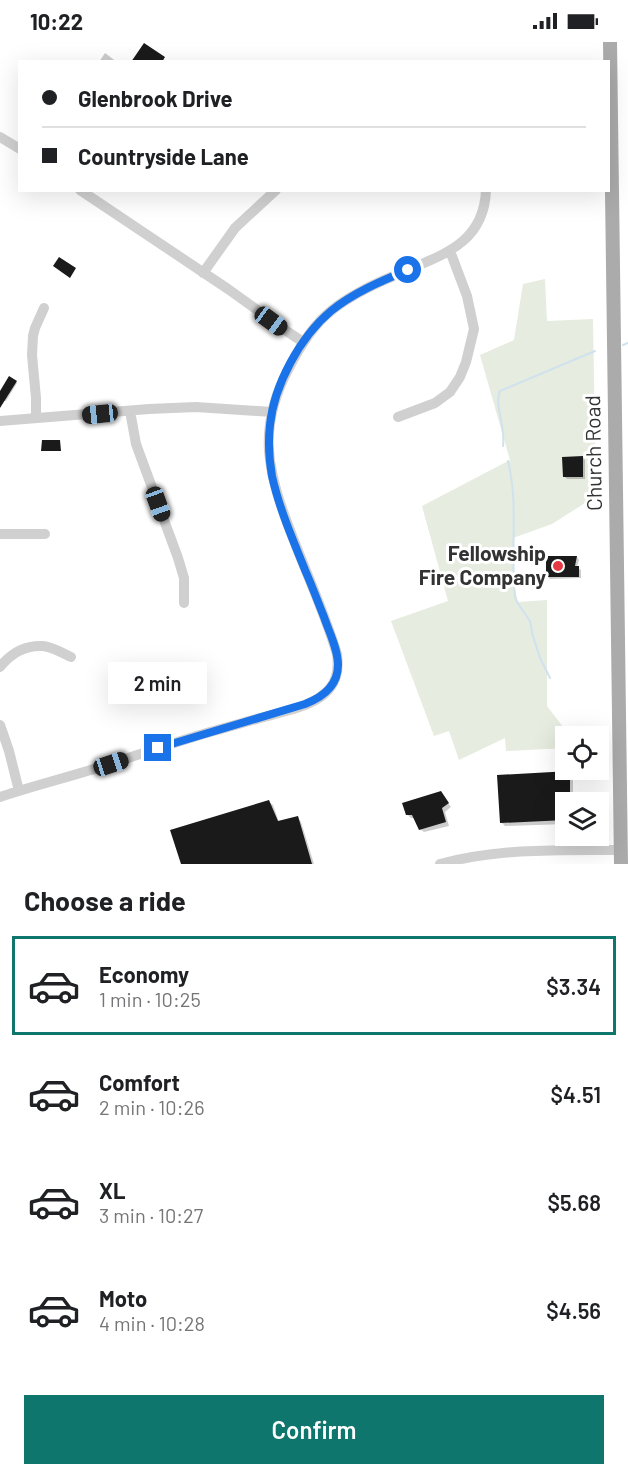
<!DOCTYPE html>
<meta charset="utf-8">
<style>
:root{--surface:#fff;--page:#f6f6f6;--text:#202124;--muted:#757577;--line:#e0e0e0;--accent:#0f766e}
body{margin:0;font-family:Barlow,sans-serif;background:var(--page);color:var(--text);height:100vh;display:flex;flex-direction:column;font-size:22px;white-space:nowrap}
*{box-sizing:border-box;margin:0}
p{font-size:20px;color:var(--muted)}
.icon{flex:none;width:33px;height:33px;fill:none;stroke:currentColor;stroke-width:2;stroke-linecap:round;stroke-linejoin:round}
.map{position:relative;height:822px;overflow:hidden}
.details{display:flex;flex-direction:column;background:var(--surface);flex:1}
.details>*{flex:none}
.guide{position:absolute;left:18px;top:18px;width:592px;height:132px;border-radius:0px;box-shadow:0 6px 24px #0002;display:grid;align-content:center;height:132px;padding:0 24px;background:var(--surface)}
.fabs{position:absolute;left:555px;top:684px;display:grid;gap:12px}
.fabs a{display:grid;place-items:center;width:54px;height:54px;border-radius:0px;background:var(--surface);box-shadow:0 6px 24px #0002;font-size:30px}
.end{position:absolute;width:27px;height:27px;margin:-14px;border:8px solid #1a73e8;background:#fff;box-shadow:0 0 0 3px #fff}
.from{border-radius:50%}
.bubble{position:absolute;height:42px;border-radius:0px;background:var(--surface);box-shadow:0 6px 24px #0002;font-size:20px;font-weight:600;line-height:42px;text-align:center}
.car{position:absolute;width:18px;height:36px;margin:-18px -9px;border-radius:8px;box-shadow:0 0 4px 2px #0007;background:linear-gradient(#222 24%,#8ab4d8 0 40%,#222 0 76%,#8ab4d8 0 86%,#222 0)}
.guide b{display:flex;align-items:center;gap:21px;height:57px;font-size:22px}
.guide b+b{border-top:2px solid var(--line)}
.guide i{width:15px;height:15px;background:var(--text)}
ul{padding:0;list-style:none}
li{display:flex;align-items:center;gap:18px;height:99px;margin:0 12px 9px;padding:0 12px;border:3px solid transparent;border-radius:0px}
li div{flex:1}
li b{display:block;font-size:22px}
li em{font-style:normal;font-weight:600}
li.current{border-color:var(--accent)}
li>.icon{width:54px;height:54px;stroke-width:1.5}
h2{padding:0 24px;font-size:27px;line-height:72px}
.cta{display:flex;gap:12px;margin-top:auto;padding:12px 24px}
.cta a{flex:1;height:69px;border-radius:0px;background:var(--accent);color:#fff;font-size:24px;font-weight:600;line-height:69px;text-align:center}
.status{display:flex;justify-content:space-between;align-items:center;height:42px;padding:0 30px;background:var(--surface);direction:ltr}
.status svg{height:16px;fill:currentColor}
.map>svg:first-child{display:block}
</style>
<div class="status"><b>10:22</b><svg viewBox="0 0 49 12"><path d="M0 12V9h3v3zM5 12V6h3v6zM10 12V3h3v9zM15 12V0h3v12zM26 1h20v11H26zM47 4h2v5h-2z"/></svg></div>
<div class="map">
<svg width="628" height="822" viewBox="0 0 628 822">
<rect width="100%" height="100%" fill="#fff"/>
<path fill="#e6ecdf" d="M545 237 547 279 593 277 596 454 552 482 513 496 515 548 518 560 547 558V664L570 694H566L565 706 506 709 505 696 459 718 449 689 434 694 391 579 448 559 422 464 510 418 480 313 514 298 523 242Z"/>
<path fill="#0003" d="M105 11 117 20H99Z
M16 340 17 341 6 359 0 358V352Z
M582 415 585 418V437H567L564 434Z
M577 515 579 518 577 525 581 528V536L550 537 548 535 547 516Z
M569 730 573 734V760H566V782L505 784 501 780Z
M441 751 451 765 445 770 449 784 424 790 420 787 415 776H411L407 772Z
M269 760 273 763 279 780 298 776 301 780 314 822H183Z"/>
<g fill="none" stroke-linecap="round" stroke-linejoin="round">
<path stroke="#cfe2ee" stroke-width="2" d="M623 303 628 301
M503 404C506 387 494 362 500 349L595 309
M508 419C519 464 510 510 515 555L517 560 530 579 533 594 540 616 550 636"/>
</g>
<path fill="#1a1a1a" d="M144 1 165 15 162 20H131Z
M59 215 76 226 70 236 53 224Z
M9 334 17 339 0 366V349Z
M42 398H60L61 409H41Z
M583 414V435H563L562 415Z
M546 514H577L575 524H579V535H546Z
M570 729V760H566V778L500 781 497 733Z
M441 749 449 761 442 766 446 780 419 788 412 773H406L402 761Z
M269 758 278 779 298 774 312 822H181L170 788Z"/>
<g fill="none" stroke-linecap="round" stroke-linejoin="round">
<path stroke="#d0d0d0" stroke-width="10" d="M0 95 20 107
M80 148 228 247 288 290 303 300
M203 231 235 186 276 148
M130 369 136 402 178 516 184 536V561
M398 375 435 361 450 350 460 335 466 320 474 287 467 254 450 209
M36 376V356L32 313 33 294 35 286 44 266
M0 379 149 367 196 365 272 370
M0 492H45
M0 625C11 611 25 603 43 604 53 605 62 611 71 615
M0 683 9 709 19 749
M0 755C36 743 73 734 110 722 143 711 176 700 210 690 229 685 248 679 268 674 285 669 308 665 323 653 337 642 339 628 337 612 327 579 313 546 300 514 287 480 272 446 269 409 267 380 275 352 289 326 300 304 313 283 332 268 351 253 374 242 396 233 438 214 484 204 486 148
M440 822C499 806 560 808 621 808"/>
<path stroke="#ababab" stroke-width="14" d="M610 0 621 822"/>
</g>
<g fill="none" stroke-linecap="round" stroke-linejoin="round">
<path stroke="#1a73e8" stroke-width="8" d="M158 706 305 662C323 655 338 644 338 623 338 607 329 590 324 575 318 560 312 544 305 528 293 498 279 466 272 434 269 417 268 400 270 383 274 343 300 295 331 269 353 251 381 239 408 228"/>
</g>
<circle fill="#e63946" stroke="#fff" stroke-width="2" cx="558" cy="524" r="6"/>
<g text-anchor="middle" stroke-width="6" stroke-linejoin="round" paint-order="stroke">
<g font-size="21" fill="#333" stroke="#fff">
<text transform="translate(594 411) rotate(-91)" y="7">Church Road</text>
</g>
<g font-size="21" font-weight="bold" fill="#333" stroke="#fff" text-anchor="end">
<text x="546" y="519">Fellowship<tspan x="546" dy="24">Fire Company</tspan></text>
</g>
</g>
</svg>
<div class="fabs">
<a><svg class="icon" aria-label="locate" viewBox="0 0 24 24"><circle cx="12" cy="12" r="6"/><path d="M12 2v4M12 18v4M2 12h4M18 12h4"/></svg></a>
<a><svg class="icon" aria-label="layers" viewBox="0 0 24 24"><path d="M12 4l9 5-9 5-9-5zM3 14l9 5 9-5"/></svg></a>
</div>
<i class="end from" style="left:408px;top:228px"></i>
<i class="end" style="left:158px;top:706px"></i>
<div class="bubble" style="left:108px;top:620px;width:99px">2 min</div>
<i class="car" style="left:271px;top:279px;rotate:126deg"></i>
<i class="car" style="left:100px;top:372px;rotate:264deg"></i>
<i class="car" style="left:158px;top:462px;rotate:160deg"></i>
<i class="car" style="left:111px;top:722px;rotate:72deg"></i>
<div class="guide">
<b><i class="from"></i>Glenbrook Drive</b>
<b><i></i>Countryside Lane</b>
</div>
</div>
<section class="details">
<h2>Choose a ride</h2>
<ul>
<li class="current"><svg class="icon" aria-label="car" viewBox="0 0 24 24"><path d="M5 17H2v-5l4-1 3-4h7l3 4 3 1v5h-3M9 17h6M6 11h13"/><circle cx="7" cy="17" r="2"/><circle cx="17" cy="17" r="2"/></svg><div><b>Economy</b><p>1 min · 10:25</p></div><em>$3.34</em></li>
<li><svg class="icon" aria-label="car" viewBox="0 0 24 24"><path d="M5 17H2v-5l4-1 3-4h7l3 4 3 1v5h-3M9 17h6M6 11h13"/><circle cx="7" cy="17" r="2"/><circle cx="17" cy="17" r="2"/></svg><div><b>Comfort</b><p>2 min · 10:26</p></div><em>$4.51</em></li>
<li><svg class="icon" aria-label="car" viewBox="0 0 24 24"><path d="M5 17H2v-5l4-1 3-4h7l3 4 3 1v5h-3M9 17h6M6 11h13"/><circle cx="7" cy="17" r="2"/><circle cx="17" cy="17" r="2"/></svg><div><b>XL</b><p>3 min · 10:27</p></div><em>$5.68</em></li>
<li><svg class="icon" aria-label="car" viewBox="0 0 24 24"><path d="M5 17H2v-5l4-1 3-4h7l3 4 3 1v5h-3M9 17h6M6 11h13"/><circle cx="7" cy="17" r="2"/><circle cx="17" cy="17" r="2"/></svg><div><b>Moto</b><p>4 min · 10:28</p></div><em>$4.56</em></li>
</ul>
<div class="cta"><a>Confirm</a></div>
</section>
